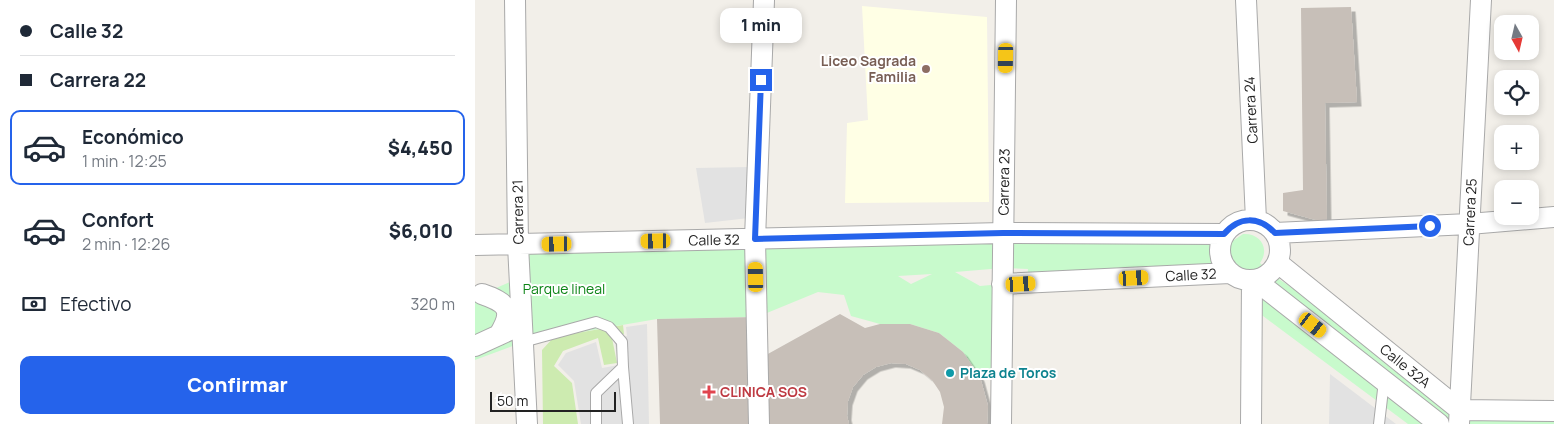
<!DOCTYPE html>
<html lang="es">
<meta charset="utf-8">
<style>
:root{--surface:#fff;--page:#f6f6f7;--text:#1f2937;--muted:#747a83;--line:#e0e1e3;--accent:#2563eb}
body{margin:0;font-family:Manrope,sans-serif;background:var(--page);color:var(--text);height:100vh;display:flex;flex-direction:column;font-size:19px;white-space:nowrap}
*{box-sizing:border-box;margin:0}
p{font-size:16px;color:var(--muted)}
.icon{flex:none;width:28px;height:28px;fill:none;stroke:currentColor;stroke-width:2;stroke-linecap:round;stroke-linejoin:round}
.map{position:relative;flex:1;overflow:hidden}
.drawer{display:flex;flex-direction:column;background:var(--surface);width:475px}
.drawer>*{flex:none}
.guide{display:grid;align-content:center;height:110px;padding:0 20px;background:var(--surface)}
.needle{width:32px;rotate:172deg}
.fabs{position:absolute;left:1019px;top:15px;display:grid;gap:10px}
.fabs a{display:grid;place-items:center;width:45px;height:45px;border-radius:10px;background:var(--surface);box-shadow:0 2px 8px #0003;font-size:25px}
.scale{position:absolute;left:15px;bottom:12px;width:126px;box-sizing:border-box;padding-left:5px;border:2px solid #222;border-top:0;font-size:14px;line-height:18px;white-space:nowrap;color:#222;-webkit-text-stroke:4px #fff;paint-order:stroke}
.end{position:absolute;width:22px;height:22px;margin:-11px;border:6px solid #2563eb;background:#fff;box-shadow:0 0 0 2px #fff}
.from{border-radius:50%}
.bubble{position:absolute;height:35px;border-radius:10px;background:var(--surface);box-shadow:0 2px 8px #0003;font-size:16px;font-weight:800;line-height:35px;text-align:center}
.car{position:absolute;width:15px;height:30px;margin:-15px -8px;border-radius:6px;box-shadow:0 0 4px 1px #0007;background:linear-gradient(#f5c518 24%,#345 0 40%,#f5c518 0 76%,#345 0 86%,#f5c518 0)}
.guide b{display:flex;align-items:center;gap:18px;height:48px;font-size:19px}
.guide b+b{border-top:1px solid var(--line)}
.guide i{width:12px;height:12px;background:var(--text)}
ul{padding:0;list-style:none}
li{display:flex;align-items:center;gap:15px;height:75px;margin:0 10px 8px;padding:0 10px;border:2px solid transparent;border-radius:10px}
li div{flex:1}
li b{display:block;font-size:19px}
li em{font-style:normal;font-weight:800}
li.current{border-color:var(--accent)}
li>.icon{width:45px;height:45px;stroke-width:1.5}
.pay{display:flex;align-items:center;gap:12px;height:55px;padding:0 20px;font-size:19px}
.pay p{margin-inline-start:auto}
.action{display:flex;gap:10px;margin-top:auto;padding:10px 20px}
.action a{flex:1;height:58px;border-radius:10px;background:var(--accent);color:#fff;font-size:20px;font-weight:800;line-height:58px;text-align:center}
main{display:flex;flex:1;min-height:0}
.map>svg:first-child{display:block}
</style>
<main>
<section class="drawer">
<div class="guide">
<b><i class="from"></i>Calle 32</b>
<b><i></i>Carrera 22</b>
</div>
<ul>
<li class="current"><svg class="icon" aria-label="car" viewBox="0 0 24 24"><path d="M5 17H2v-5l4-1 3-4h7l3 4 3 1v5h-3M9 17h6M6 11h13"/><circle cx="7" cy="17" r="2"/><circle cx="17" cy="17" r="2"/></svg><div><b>Económico</b><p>1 min · 12:25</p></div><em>$4,450</em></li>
<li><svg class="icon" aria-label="car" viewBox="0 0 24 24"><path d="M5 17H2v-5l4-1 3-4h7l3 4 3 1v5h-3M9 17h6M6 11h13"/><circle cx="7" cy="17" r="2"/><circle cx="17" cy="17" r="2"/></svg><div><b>Confort</b><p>2 min · 12:26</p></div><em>$6,010</em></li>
</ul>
<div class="pay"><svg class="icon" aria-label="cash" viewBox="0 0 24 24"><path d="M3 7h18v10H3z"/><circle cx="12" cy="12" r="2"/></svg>Efectivo<p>320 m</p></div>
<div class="action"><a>Confirmar</a></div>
</section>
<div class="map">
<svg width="1079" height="424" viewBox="0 0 1079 424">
<defs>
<filter id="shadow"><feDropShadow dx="4.5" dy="4.5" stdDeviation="0" flood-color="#0004"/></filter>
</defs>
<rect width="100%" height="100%" fill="#f2efe9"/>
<path fill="#ffffe5" d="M387 6 512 17 514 202 370 203 372 123 393 120Z"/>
<path fill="#cdebb0" d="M148 325 149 334 137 338 142 363 129 365 123 338 88 351 79 366 97 383 103 424H68L67 350 79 337Z"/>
<path fill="#c8facc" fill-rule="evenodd" d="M768 234C786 233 795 249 785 263L795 273 985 401 1079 400V424H933L776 307 755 273 552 279 553 269 528 268 480 272 505 286 527 284 526 364 505 377 488 352 464 333 435 324H405L376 316 369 295 343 292 282 317 182 319 48 342 0 360V297L44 278 43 245 756 237 759 240ZM457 274 436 284 423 276Z"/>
<path fill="#e2e2e2" d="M274 167V218L230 223 221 168Z
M172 324 174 424H106L99 381 83 365 91 353 121 342 127 368 144 365 139 339 152 336 151 327Z
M855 374 921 424H854Z"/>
<path fill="#c7bfb8" filter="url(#shadow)" d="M876 7 882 102 850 103 852 223 808 211V193L828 190 826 8Z
M365 314 390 328 405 324H435L464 333 488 352 505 377 513 406 512 424H467L469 407 465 392 457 380 445 370 431 364 416 363 401 367 388 375 378 387 373 401 372 416 374 424H185L182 319 282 317V360Z"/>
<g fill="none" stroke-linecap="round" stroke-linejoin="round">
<defs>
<path id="service" d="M48 342 121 322 134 327 147 342 148 367 153 424
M121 424V393L148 367
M904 424 909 381"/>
<path id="minor" d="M40 0 43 245 52 424
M771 0 781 220
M745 250a30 30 0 1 1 60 0a30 30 0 1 1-60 0Z
M800 233 994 224 1079 217
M0 245 528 233 749 234
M803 263 985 410 1079 411
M780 280 964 424
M527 284 755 273
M7 294C33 303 39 310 24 335
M0 346 37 329
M284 424 280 239 289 0
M526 424 531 0
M776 424 777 280
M984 424 1006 0"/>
</defs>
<use href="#service" stroke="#a9a9a9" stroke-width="12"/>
<use href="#minor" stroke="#a9a9a9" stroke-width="22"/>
<use href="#service" stroke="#fff" stroke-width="10"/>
<use href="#minor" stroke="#fff" stroke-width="20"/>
</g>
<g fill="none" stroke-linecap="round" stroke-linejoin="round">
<path stroke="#2563eb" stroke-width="6" d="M286 80 280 239 528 233 749 234C764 216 784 216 800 233L955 226"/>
</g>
<circle fill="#8d6e63" stroke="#fff" stroke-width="2" cx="451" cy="69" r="5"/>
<circle fill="#0f9aa8" stroke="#fff" stroke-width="2" cx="475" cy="373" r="5"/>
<path fill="#e0444e" stroke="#fff" stroke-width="2" d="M231.5 384.5h5v5h5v5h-5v5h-5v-5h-5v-5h5z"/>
<g text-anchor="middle" stroke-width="4" stroke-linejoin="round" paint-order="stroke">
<g font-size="14" font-weight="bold" fill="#785e54" stroke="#fff" text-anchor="end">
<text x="441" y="66">Liceo Sagrada<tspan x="441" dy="16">Familia</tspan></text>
</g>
<g font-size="14" fill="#222" stroke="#fff">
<text transform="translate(776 110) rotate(-93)" y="5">Carrera 24</text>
<text transform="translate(529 182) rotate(-89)" y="5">Carrera 23</text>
<text transform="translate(43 212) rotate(-91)" y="5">Carrera 21</text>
<text transform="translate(995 212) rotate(-87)" y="5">Carrera 25</text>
<text transform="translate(239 240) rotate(-1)" y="5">Calle 32</text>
<text transform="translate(716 275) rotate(-3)" y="5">Calle 32</text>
<text transform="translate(930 366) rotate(39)" y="5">Calle 32A</text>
</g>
<g font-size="14" fill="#0c8416" stroke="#fff">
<text x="89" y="294">Parque lineal</text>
</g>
<g font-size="14" font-weight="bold" fill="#0d838f" stroke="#fff" text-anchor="start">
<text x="485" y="378">Plaza de Toros</text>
</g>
<g font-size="14" font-weight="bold" fill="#be3a42" stroke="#fff" text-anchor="start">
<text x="245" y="397">CLINICA SOS</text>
</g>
</g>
</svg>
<div class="fabs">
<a><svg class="needle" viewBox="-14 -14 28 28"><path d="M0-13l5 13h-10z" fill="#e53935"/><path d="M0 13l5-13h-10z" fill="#747a83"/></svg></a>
<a><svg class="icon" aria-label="locate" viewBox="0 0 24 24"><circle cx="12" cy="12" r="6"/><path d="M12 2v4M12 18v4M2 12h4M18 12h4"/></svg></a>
<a>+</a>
<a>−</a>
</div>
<div class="scale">50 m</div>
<i class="end from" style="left:955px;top:226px"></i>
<i class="end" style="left:286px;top:80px"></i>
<div class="bubble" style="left:245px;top:8px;width:82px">1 min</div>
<i class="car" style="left:531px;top:58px;rotate:181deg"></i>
<i class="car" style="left:181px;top:241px;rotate:269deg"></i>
<i class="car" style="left:82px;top:244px;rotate:269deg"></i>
<i class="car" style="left:281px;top:277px;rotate:359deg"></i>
<i class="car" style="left:659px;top:278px;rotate:87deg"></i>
<i class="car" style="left:546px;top:284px;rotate:87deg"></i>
<i class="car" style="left:838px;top:325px;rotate:128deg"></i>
</div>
</main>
